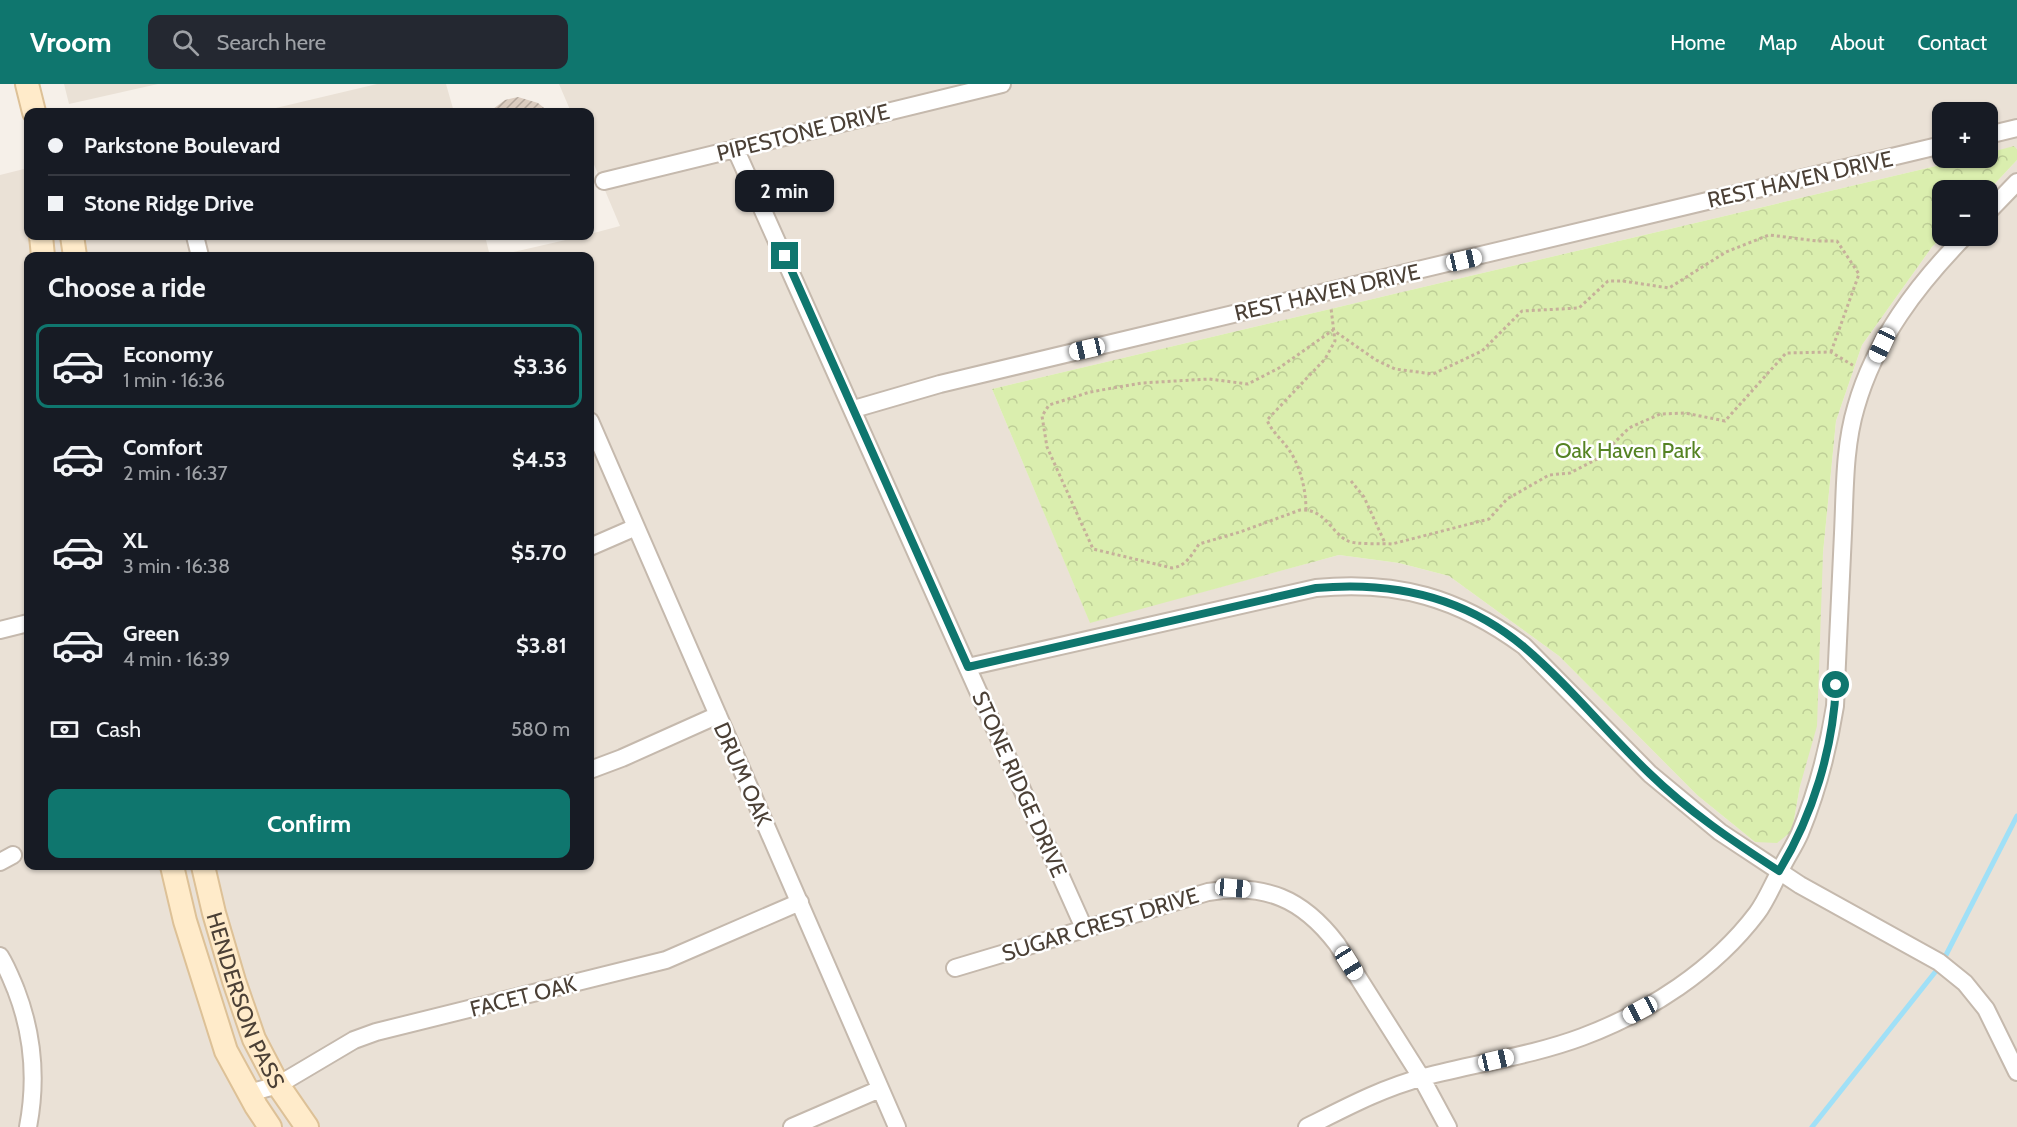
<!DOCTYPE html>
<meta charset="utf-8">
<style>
:root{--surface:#171b24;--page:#242831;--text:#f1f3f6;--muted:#9ea1a6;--line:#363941;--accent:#0f766e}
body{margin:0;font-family:Cabin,sans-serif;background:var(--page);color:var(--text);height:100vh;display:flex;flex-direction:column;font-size:22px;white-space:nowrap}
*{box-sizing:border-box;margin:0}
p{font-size:20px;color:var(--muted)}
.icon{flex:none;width:33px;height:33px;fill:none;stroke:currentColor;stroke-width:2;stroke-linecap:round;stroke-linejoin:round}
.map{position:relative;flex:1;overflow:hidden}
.sheet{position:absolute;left:24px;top:168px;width:570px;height:618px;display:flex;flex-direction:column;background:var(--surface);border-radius:12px;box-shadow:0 2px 4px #0004}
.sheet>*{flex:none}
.guide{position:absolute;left:24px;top:24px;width:570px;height:132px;border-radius:12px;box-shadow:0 2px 4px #0004;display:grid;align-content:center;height:132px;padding:0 24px;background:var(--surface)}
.buttons{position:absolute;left:1932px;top:18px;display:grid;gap:12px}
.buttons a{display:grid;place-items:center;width:66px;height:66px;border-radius:12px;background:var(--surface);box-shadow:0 2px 4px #0004;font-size:30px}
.end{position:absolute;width:27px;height:27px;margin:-14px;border:8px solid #0f766e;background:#fff;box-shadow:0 0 0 3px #fff}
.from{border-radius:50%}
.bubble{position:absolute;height:42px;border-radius:12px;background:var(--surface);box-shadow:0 2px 4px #0004;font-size:20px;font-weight:700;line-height:42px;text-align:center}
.car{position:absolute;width:18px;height:36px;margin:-18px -9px;border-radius:8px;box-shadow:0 0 4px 2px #0007;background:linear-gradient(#fff 24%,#345 0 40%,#fff 0 76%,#345 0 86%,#fff 0)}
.guide b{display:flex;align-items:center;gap:21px;height:57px;font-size:22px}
.guide b+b{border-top:2px solid var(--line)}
.guide i{width:15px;height:15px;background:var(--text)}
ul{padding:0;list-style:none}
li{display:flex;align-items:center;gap:18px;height:84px;margin:0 12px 9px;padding:0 12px;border:3px solid transparent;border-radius:12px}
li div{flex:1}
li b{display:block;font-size:22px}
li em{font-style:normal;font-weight:700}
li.current{border-color:var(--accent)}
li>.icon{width:54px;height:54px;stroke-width:1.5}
h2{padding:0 24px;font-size:27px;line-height:72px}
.pay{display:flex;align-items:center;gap:15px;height:66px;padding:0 24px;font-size:22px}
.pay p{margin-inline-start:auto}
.action{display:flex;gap:12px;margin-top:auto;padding:12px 24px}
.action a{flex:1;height:69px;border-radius:12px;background:var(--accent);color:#fff;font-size:24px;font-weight:700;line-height:69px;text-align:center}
header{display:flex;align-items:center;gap:36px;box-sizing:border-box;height:84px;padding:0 30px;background:var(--accent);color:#fff}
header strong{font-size:28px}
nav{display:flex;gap:33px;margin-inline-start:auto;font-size:21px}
.search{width:420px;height:54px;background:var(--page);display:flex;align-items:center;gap:15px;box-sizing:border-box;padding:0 21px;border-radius:12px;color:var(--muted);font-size:22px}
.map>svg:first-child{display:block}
</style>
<header>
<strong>Vroom</strong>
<div class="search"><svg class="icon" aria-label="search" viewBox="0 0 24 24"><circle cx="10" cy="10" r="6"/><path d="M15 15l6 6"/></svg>Search here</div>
<nav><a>Home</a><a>Map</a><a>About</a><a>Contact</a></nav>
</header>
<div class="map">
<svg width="2017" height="1043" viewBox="0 0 2017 1043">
<defs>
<pattern id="forest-crowns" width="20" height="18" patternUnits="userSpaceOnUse" patternTransform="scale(1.5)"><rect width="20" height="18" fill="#daeeae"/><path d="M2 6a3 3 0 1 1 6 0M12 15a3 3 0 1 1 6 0" fill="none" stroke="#bdcd96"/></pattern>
<pattern id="building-hatch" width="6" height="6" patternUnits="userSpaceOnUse" patternTransform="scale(1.5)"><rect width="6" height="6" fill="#dccdc0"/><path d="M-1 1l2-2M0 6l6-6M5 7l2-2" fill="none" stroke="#b4a89d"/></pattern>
</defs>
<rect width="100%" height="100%" fill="#f6f0e9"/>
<path fill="#eae1d6" d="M64 0H158L69 20Z
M377 0H446L454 28H259Z
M559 0H2017V65L2014 63 1988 69V28H1942V74H1970L992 305 1090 538 1339 471 1399 479 1449 492 1559 572 1697 711 1755 758 1792 747 1800 702 1836 337 1862 261 1932 163 1943 152H1988V107L2017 76V1043H0V91L28 84V152H485L490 172H28V782H590V172H496L583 152H590V150L620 142 590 71V28H571Z"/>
<path fill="url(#forest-crowns)" d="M2014 62 2017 65V76L1988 107 1942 106 1943 152 1932 163 1862 261 1836 337 1823 469 1817 642 1800 702 1792 747 1777 759 1755 758 1697 711 1559 572 1449 492 1399 479 1339 471 1090 539 992 305 1970 74H1988V69Z"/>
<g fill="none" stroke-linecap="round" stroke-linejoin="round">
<path stroke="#a0e0f7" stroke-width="5" d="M1946 871 2017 732
M1812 1043 1936 887"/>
</g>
<path fill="url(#building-hatch)" d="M518 13 538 19 549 28H489L505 16Z"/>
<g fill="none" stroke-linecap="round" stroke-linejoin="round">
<defs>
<path id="street" d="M1988 51 2017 44
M735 64 1084 844
M604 97 1002 0
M1988 128 2017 98
M195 152 200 172
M854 325 940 300 1942 61
M590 337 897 1043
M590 463 636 443
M0 546 28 539
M968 583 1316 504C1397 496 1459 514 1524 562L1650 690 1720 748 1800 801 1939 878 1965 899 1986 925 2017 988
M590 686 622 674 718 631
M0 778 13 771
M0 872C7 883 11 894 16 906 33 950 37 996 28 1043
M955 884 1208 808C1265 799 1302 814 1337 860L1421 993 1448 1043
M249 1009 278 1001 354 956 376 948 666 876 800 818
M792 1043 880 1005
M1307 1043C1345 1024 1382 1004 1424 993 1476 979 1531 972 1582 953 1649 928 1714 886 1757 829 1766 817 1772 802 1779 789 1785 775 1794 763 1800 749 1817 708 1828 666 1835 622 1838 565 1840 507 1843 449 1845 408 1844 363 1856 323 1875 256 1917 201 1965 152"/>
<g id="secondary">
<path d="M27 0 34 28"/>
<path d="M41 152 43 172"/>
<path d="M72 152 75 172"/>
<path d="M172 782 185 837 226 967 256 1022 270 1043"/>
<path id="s1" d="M203 782 214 829 234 897 254 955 278 1001 307 1043"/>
</g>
</defs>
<use href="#street" stroke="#c5b9ad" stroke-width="20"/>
<use href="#secondary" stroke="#ddc197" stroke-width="26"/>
<path stroke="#c6b09a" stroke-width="3" stroke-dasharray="3 3" stroke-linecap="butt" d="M1831 268 1859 190 1837 157H1817L1769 151 1726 168 1669 204 1623 197H1608L1579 224 1522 227 1482 267 1433 290 1395 285 1376 276 1333 246 1279 284 1248 300 1209 295 1142 299 1090 308 1049 321 1042 332 1047 363 1093 465 1172 484C1186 482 1191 472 1199 460L1240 448 1300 426C1325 424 1331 449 1348 457 1356 461 1382 459 1392 460L1489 435 1507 415 1549 391 1570 389 1599 374 1629 344 1660 330 1685 329 1725 337 1786 269 1831 268 1854 282
M1351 397 1364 413 1385 459
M1306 426C1306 405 1300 380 1287 363 1280 354 1271 346 1267 336L1325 275 1335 257 1331 224"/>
<use href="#street" stroke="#fff" stroke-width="16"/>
<use href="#secondary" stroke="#ffebca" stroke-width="22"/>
</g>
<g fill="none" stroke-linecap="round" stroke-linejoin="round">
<path stroke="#0f766e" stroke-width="8" d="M785 172 968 583 1316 504C1393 497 1464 512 1524 563 1569 601 1606 648 1649 689 1688 727 1734 758 1779 787 1813 731 1833 665 1836 601"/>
</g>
<g text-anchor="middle" stroke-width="5" stroke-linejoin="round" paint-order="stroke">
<g font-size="22" fill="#4b4036" stroke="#fff">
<text transform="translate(803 48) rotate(-14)" y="8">PIPESTONE DRIVE</text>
<text transform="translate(1800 95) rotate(-13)" y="8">REST HAVEN DRIVE</text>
<text transform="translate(1327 208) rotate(-13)" y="8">REST HAVEN DRIVE</text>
<text transform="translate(743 690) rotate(66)" y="8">DRUM OAK</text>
<text transform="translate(1020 700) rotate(66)" y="8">STONE RIDGE DRIVE</text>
<text transform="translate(1100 840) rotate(-17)" y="8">SUGAR CREST DRIVE</text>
<text transform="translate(523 912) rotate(-14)" y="8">FACET OAK</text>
<text dy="8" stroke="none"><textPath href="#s1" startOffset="141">HENDERSON PASS</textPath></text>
</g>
<g font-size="22" fill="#558323" stroke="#fff">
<text x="1628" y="374">Oak Haven Park</text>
</g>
</g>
</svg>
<div class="buttons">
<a>+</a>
<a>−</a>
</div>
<i class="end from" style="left:1836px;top:601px"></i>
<i class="end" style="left:785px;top:172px"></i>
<div class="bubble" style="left:735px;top:86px;width:99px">2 min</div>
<i class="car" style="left:1464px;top:176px;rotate:77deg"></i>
<i class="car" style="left:1882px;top:261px;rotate:205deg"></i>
<i class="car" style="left:1087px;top:265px;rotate:257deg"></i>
<i class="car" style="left:1233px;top:804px;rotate:95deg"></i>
<i class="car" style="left:1349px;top:879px;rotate:148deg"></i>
<i class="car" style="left:1640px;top:926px;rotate:242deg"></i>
<i class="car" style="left:1496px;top:976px;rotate:77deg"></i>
<div class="guide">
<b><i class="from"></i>Parkstone Boulevard</b>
<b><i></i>Stone Ridge Drive</b>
</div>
<section class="sheet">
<h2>Choose a ride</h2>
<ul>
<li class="current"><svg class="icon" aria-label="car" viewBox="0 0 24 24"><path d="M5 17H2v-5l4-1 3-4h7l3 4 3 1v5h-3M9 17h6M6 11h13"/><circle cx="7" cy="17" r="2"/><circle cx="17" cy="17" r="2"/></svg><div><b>Economy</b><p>1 min · 16:36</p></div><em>$3.36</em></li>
<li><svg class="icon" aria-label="car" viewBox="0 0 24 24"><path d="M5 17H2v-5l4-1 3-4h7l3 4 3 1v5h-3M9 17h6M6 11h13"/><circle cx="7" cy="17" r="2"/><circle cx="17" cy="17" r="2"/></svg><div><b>Comfort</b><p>2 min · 16:37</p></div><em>$4.53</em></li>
<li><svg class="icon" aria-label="car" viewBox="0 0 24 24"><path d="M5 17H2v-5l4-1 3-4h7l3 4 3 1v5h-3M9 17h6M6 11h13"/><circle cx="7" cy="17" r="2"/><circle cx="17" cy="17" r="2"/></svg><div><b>XL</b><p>3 min · 16:38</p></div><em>$5.70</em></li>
<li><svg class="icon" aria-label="car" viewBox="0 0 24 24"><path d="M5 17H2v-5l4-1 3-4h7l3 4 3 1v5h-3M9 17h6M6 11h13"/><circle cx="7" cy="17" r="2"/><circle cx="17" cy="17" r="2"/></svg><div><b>Green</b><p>4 min · 16:39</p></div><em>$3.81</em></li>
</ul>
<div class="pay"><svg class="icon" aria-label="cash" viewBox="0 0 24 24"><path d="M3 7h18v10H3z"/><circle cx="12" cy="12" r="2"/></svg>Cash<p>580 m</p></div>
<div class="action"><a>Confirm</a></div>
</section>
</div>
